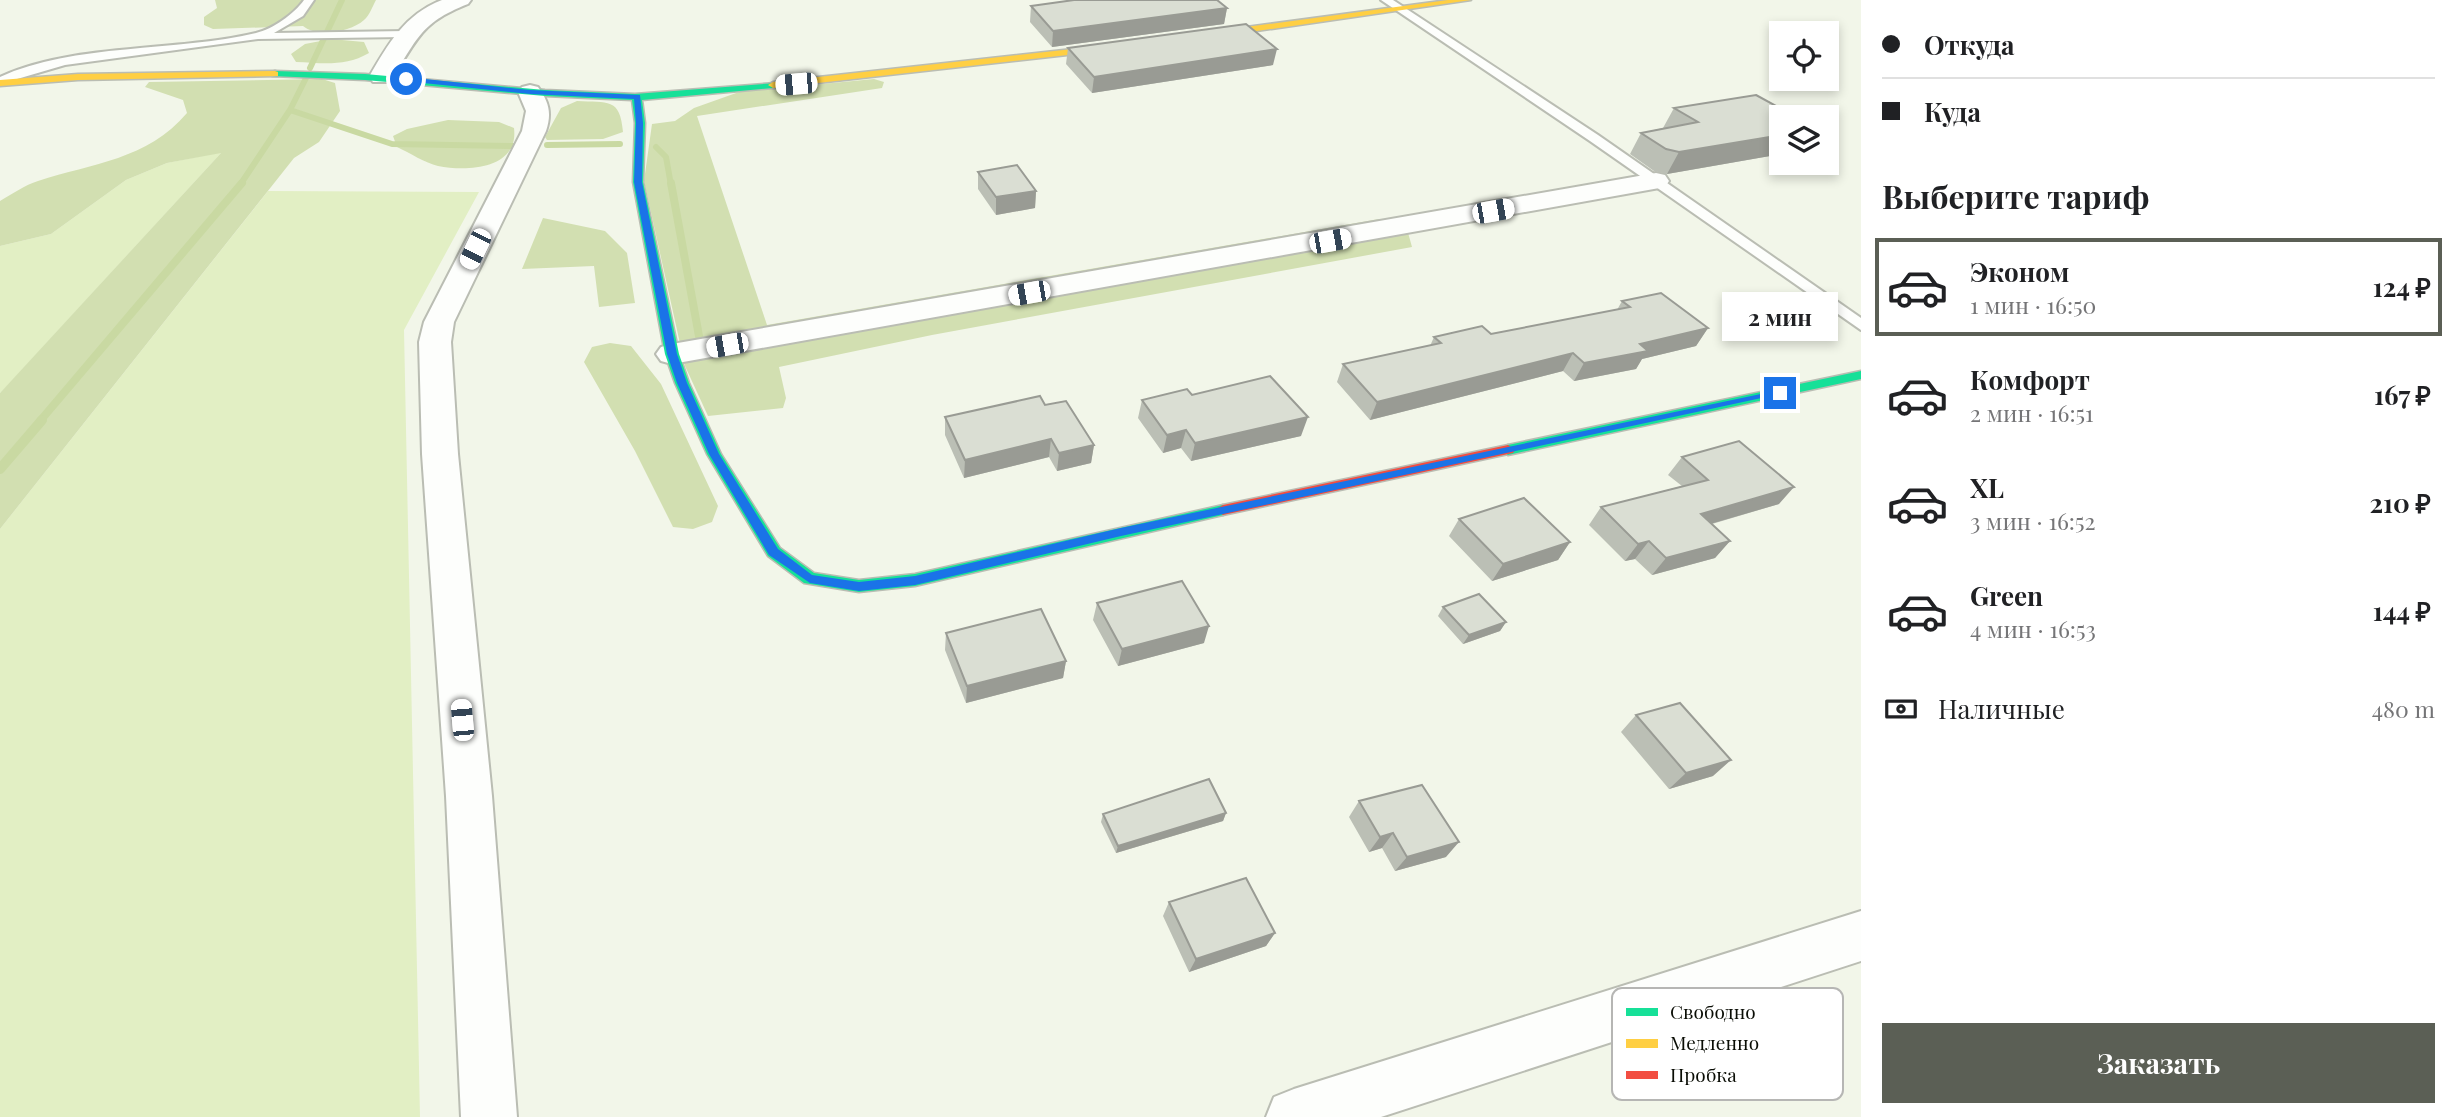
<!DOCTYPE html>
<html lang="ru">
<meta charset="utf-8">
<style>
:root{--surface:#fff;--page:#f6f6f6;--text:#202124;--muted:#757577;--line:#e0e0e0;--accent:#5b5f55}
body{margin:0;font-family:"Playfair Display",serif;background:var(--page);color:var(--text);height:100vh;display:flex;flex-direction:column;font-size:26px;white-space:nowrap}
*{box-sizing:border-box;margin:0}
p{font-size:23px;color:var(--muted)}
.icon{flex:none;width:38px;height:38px;fill:none;stroke:currentColor;stroke-width:2;stroke-linecap:round;stroke-linejoin:round}
.map{position:relative;flex:1;overflow:hidden}
.drawer{display:flex;flex-direction:column;background:var(--surface);width:595px}
.drawer>*{flex:none}
.guide{display:grid;align-content:center;height:154px;padding:0 21px;background:var(--surface)}
.buttons{position:absolute;left:1769px;top:21px;display:grid;gap:14px}
.buttons a{display:grid;place-items:center;width:70px;height:70px;border-radius:0px;background:var(--surface);box-shadow:0 4px 10px #0003;font-size:35px}
.end{position:absolute;width:32px;height:32px;margin:-16px;border:9px solid #1a73e8;background:#fff;box-shadow:0 0 0 4px #fff}
.from{border-radius:50%}
.bubble{position:absolute;height:49px;border-radius:0px;background:var(--surface);box-shadow:0 4px 10px #0003;font-size:23px;font-weight:700;line-height:49px;text-align:center}
.car{position:absolute;width:21px;height:42px;margin:-21px -10px;border-radius:9px;box-shadow:0 0 5px 2px #0007;background:linear-gradient(#fff 24%,#345 0 40%,#fff 0 76%,#345 0 86%,#fff 0)}
.guide b{display:flex;align-items:center;gap:24px;height:66px;font-size:26px}
.guide b+b{border-top:2px solid var(--line)}
.guide i{width:18px;height:18px;background:var(--text)}
ul{padding:0;list-style:none}
li{display:flex;align-items:center;gap:21px;height:98px;margin:0 14px 10px;padding:0 7px;border:4px solid transparent;border-radius:0px}
li div{flex:1}
li b{display:block;font-size:26px}
li em{font-style:normal;font-weight:700}
li.on{border-color:var(--accent)}
li>.icon{width:63px;height:63px;stroke-width:1.5}
h2{padding:0 21px;font-size:32px;line-height:84px}
.pay{display:flex;align-items:center;gap:18px;height:77px;padding:0 21px;font-size:26px}
.pay p{margin-inline-start:auto}
.action{display:flex;gap:14px;margin-top:auto;padding:14px 21px}
.action a{flex:1;height:80px;border-radius:0px;background:var(--accent);color:#fff;font-size:28px;font-weight:700;line-height:80px;text-align:center}
main{display:flex;flex:1;min-height:0}
.map>svg:first-child{display:block}
</style>
<main>
<div class="map">
<svg width="1861" height="1117" viewBox="0 0 1861 1117">
<rect width="100%" height="100%" fill="#f2f6e9"/>
<path fill="#e2efc4" d="M222 152 7 386 0 393V246L51 234 126 180 167 163Z
M268 191 479 192 404 330 420 1117H0V529Z"/>
<path fill="#d2dfb1" d="M215 0H376C372 7 370 15 364 20 351 32 317 38 303 26L213 29 204 25V17L217 8Z
M331 39 364 42 369 53C345 67 322 63 296 62L291 54 305 44Z
M322 79 335 83 340 111 319 142 294 158 0 529V393L221 153 167 163 126 180 51 234 0 246V201C12 194 25 185 38 181 93 163 147 160 187 113L183 100 145 87 149 82Z
M874 79 884 82 882 88 697 116 767 325 1379 219 1407 229 1412 247 932 335 779 367 786 398 783 408 708 416 685 366 644 181 652 124 675 121 694 108 739 92Z
M577 101C608 103 620 97 623 132L603 139 547 140 545 137 561 108Z
M448 120 499 122 514 128C519 169 468 172 438 166 425 163 410 153 397 147L393 136 407 129Z
M543 218 605 231 627 253 635 303 599 307 594 266 522 269Z
M610 343 631 346 661 384 718 506 712 522 693 529 673 527 635 451 584 362 592 347Z"/>
<g fill="none" stroke-linecap="round" stroke-linejoin="round">
<path stroke="#c9d9a2" stroke-width="6" d="M310 68 342 0
M306 78 290 110 392 144 515 146
M547 145 620 144
M656 147 666 157 671 185
M240 185 290 110"/>
<path stroke="#c9d9a2" stroke-width="8" d="M671 183 699 336
M40 421 242 183"/>
<path stroke="#c9d9a2" stroke-width="10" d="M0 469 42 420"/>
<defs>
<path id="lane" d="M304 0H314L303 16 274 33 406 31 411 34 406 37 258 39 65 65 0 84V77C73 43 177 52 256 33 273 29 294 14 304 0Z
M1381 0H1393L1598 135 1861 318V330L1590 141Z"/>
<path id="street" d="M442 0H471L468 4C417 24 418 41 389 82H373L369 77C388 44 405 14 442 0Z
M530 85 538 87C549 102 552 113 546 131L454 322 451 342 458 454 492 796 517 1117H461L446 796 422 454 419 342 424 322 522 131 526 111 518 92 522 87Z
M1656 173 1665 175 1669 181 1665 187 672 364 661 361 656 354 661 347 672 344Z
M1861 911V961L1381 1117H1266L1274 1097 1294 1089Z"/>
<path id="fast" d="M275 71 365 74 545 90 635 94 776 83V87L773 88 642 100 645 123 643 182 679 354 689 383 721 454 780 548 814 573 859 580 915 574 1223 505 1231 510 1223 515 915 586 859 592 804 583 768 556 707 454 675 383 665 354 633 182 635 123 632 100 545 96 365 80 272 76V72Z
M1861 371V379L1508 455 1501 450 1508 445Z"/>
<path id="slow" d="M1448 0H1471L1202 39 1198 36 1202 33Z
M1118 44 1123 47 1121 49 773 88 768 85 773 82Z
M275 71 278 72V76L78 80 0 86V80L78 74Z"/>
<path id="jam" d="M1508 445 1515 450 1513 453 1223 515 1215 510 1223 505Z"/>
</defs>
<use href="#lane" stroke="#babdb3" stroke-width="4"/>
<use href="#street" stroke="#babdb3" stroke-width="4"/>
<use href="#fast" stroke="#babdb3" stroke-width="3"/>
<use href="#slow" stroke="#babdb3" stroke-width="3"/>
<use href="#jam" stroke="#babdb3" stroke-width="3"/>
<use href="#lane" fill="#fdfefc" fill-rule="evenodd"/>
<use href="#street" fill="#fdfefc" fill-rule="evenodd"/>
<use href="#fast" fill="#16e098" fill-rule="evenodd"/>
<use href="#slow" fill="#ffcf43" fill-rule="evenodd"/>
<use href="#jam" fill="#f24e42" fill-rule="evenodd"/>
</g>
<path fill="#bbbfb5" d="M1031 6 1227 8 1224 24 1052 47 1030 22Z
M1068 48 1273 65 1092 93 1066 64Z
M1674 108 1782 117V154L1667 174 1654 171 1630 154 1641 133 1663 128Z
M978 172 1036 191 1035 208 996 215 978 189Z
M1622 301 1708 328 1696 346 1642 359 1636 369 1574 381 1563 371 1370 420 1337 382 1343 364 1430 346 1434 337 1491 334 1617 310Z
M1192 395 1301 436 1191 461 1181 448 1163 453 1138 418 1142 400Z
M1045 405 1094 445 1091 463 1057 471 1049 457 964 478 945 435V417Z
M1682 457 1779 504 1712 524 1730 541 1715 558 1652 575 1635 559 1625 561 1589 525 1601 507 1682 486 1668 475Z
M1459 519 1570 542 1558 560 1492 581 1449 536Z
M1097 603 1204 643 1118 666 1093 620Z
M1443 607 1506 622 1500 631 1463 644 1438 616Z
M946 633 1066 661 1063 678 966 703 945 650Z
M1636 715 1713 776 1669 789 1621 732Z
M1359 801 1446 857 1395 871 1382 848 1369 852 1349 817Z
M1226 813 1223 821 1116 853 1101 822 1103 814Z
M1169 902 1275 933 1266 946 1189 972 1163 916Z"/>
<path fill="#999b94" d="M1227 8 1224 24 1052 47 1053 31Z
M1277 49 1273 65 1092 93 1094 77Z
M1782 135V154L1667 174 1679 152Z
M1036 191 1035 208 996 215V197Z
M1708 328 1696 346 1642 359 1636 369 1574 381 1584 363 1640 344Z
M1573 353 1563 371 1370 420 1377 402Z
M1308 417 1301 436 1191 461 1195 443Z
M1186 430 1181 448 1163 453 1167 435Z
M1051 439 1049 457 964 478 965 460Z
M1094 445 1091 463 1057 471 1059 453Z
M1794 487 1779 504 1686 531 1701 514Z
M1649 541 1635 559 1625 561 1638 544Z
M1730 541 1715 558 1652 575 1666 558Z
M1570 542 1558 560 1492 581 1503 564Z
M1506 622 1500 631 1463 644 1469 635Z
M1209 626 1204 643 1118 666 1122 649Z
M1066 661 1063 678 966 703 967 686Z
M1731 760 1713 776 1669 789 1686 773Z
M1226 813 1223 821 1116 853 1118 846Z
M1393 833 1382 848 1369 852 1380 837Z
M1459 842 1446 857 1395 871 1407 857Z
M1275 933 1266 946 1189 972 1196 959Z"/>
<path fill="#daded3" stroke="#999b94" stroke-width="2" d="M1074 0H1217L1227 8 1053 31 1031 6Z
M1246 24 1277 49 1094 77 1068 48Z
M1756 95 1796 117H1782V135L1679 152 1666 149 1641 133 1698 122 1674 108Z
M1017 165 1036 191 996 197 978 172Z
M1661 293 1708 328 1640 344 1648 351 1584 363 1573 353 1377 402 1343 364 1441 343 1434 337 1482 326 1491 334 1630 307 1622 301Z
M1270 376 1308 417 1195 443 1186 430 1167 435 1142 400 1187 389 1192 395Z
M1040 396 1045 405 1066 401 1094 445 1059 453 1051 439 965 460 945 417Z
M1739 441 1794 487 1701 514 1730 541 1666 558 1649 541 1638 544 1601 507 1708 480 1682 457Z
M1524 498 1570 542 1503 564 1459 519Z
M1182 581 1209 626 1122 649 1097 603Z
M1479 594 1506 622 1469 635 1443 607Z
M1041 609 1066 661 967 686 946 633Z
M1680 703 1731 760 1686 773 1636 715Z
M1209 779 1226 813 1118 846 1103 814Z
M1422 785 1459 842 1407 857 1393 833 1380 837 1359 801Z
M1246 878 1275 933 1196 959 1169 902Z"/>
<path fill="#1a73e8" d="M406 77 530 90 640 95 643 123 642 182 677 354 687 383 719 454 778 549 812 575 859 582 915 576 1121 528 1780 390 1785 393 1121 536 915 585 859 591 810 583 769 555 709 454 677 383 667 354 634 182 636 123 634 99 530 94 404 81Z"/>
<rect x="1612" y="988" width="231" height="112" rx="10" fill="#fff" stroke="#b6b6b4" stroke-width="2"/>
<rect x="1626" y="1008" width="32" height="8" fill="#16e098"/>
<rect x="1626" y="1039" width="32" height="9" fill="#ffcf43"/>
<rect x="1626" y="1071" width="32" height="8" fill="#f24e42"/>
<g font-size="19" fill="#0a0d05">
<text x="1670" y="1019">Свободно</text>
<text x="1670" y="1050">Медленно</text>
<text x="1670" y="1082">Пробка</text>
</g>
</svg>
<div class="buttons">
<a><svg class="icon" aria-label="locate" viewBox="0 0 24 24"><circle cx="12" cy="12" r="6"/><path d="M12 2v4M12 18v4M2 12h4M18 12h4"/></svg></a>
<a><svg class="icon" aria-label="layers" viewBox="0 0 24 24"><path d="M12 4l9 5-9 5-9-5zM3 14l9 5 9-5"/></svg></a>
</div>
<i class="end from" style="left:406px;top:79px"></i>
<i class="end" style="left:1780px;top:393px"></i>
<div class="bubble" style="left:1722px;top:292px;width:116px">2 мин</div>
<i class="car" style="left:796px;top:84px;rotate:265deg"></i>
<i class="car" style="left:1493px;top:211px;rotate:80deg"></i>
<i class="car" style="left:1330px;top:241px;rotate:80deg"></i>
<i class="car" style="left:475px;top:249px;rotate:206deg"></i>
<i class="car" style="left:1029px;top:293px;rotate:260deg"></i>
<i class="car" style="left:727px;top:345px;rotate:260deg"></i>
<i class="car" style="left:462px;top:720px;rotate:355deg"></i>
</div>
<section class="drawer">
<div class="guide">
<b><i class="from"></i>Откуда</b>
<b><i></i>Куда</b>
</div>
<h2>Выберите тариф</h2>
<ul>
<li class="on"><svg class="icon" aria-label="car" viewBox="0 0 24 24"><path d="M5 17H2v-5l4-1 3-4h7l3 4 3 1v5h-3M9 17h6M6 11h13"/><circle cx="7" cy="17" r="2"/><circle cx="17" cy="17" r="2"/></svg><div><b>Эконом</b><p>1 мин · 16:50</p></div><em>124 ₽</em></li>
<li><svg class="icon" aria-label="car" viewBox="0 0 24 24"><path d="M5 17H2v-5l4-1 3-4h7l3 4 3 1v5h-3M9 17h6M6 11h13"/><circle cx="7" cy="17" r="2"/><circle cx="17" cy="17" r="2"/></svg><div><b>Комфорт</b><p>2 мин · 16:51</p></div><em>167 ₽</em></li>
<li><svg class="icon" aria-label="car" viewBox="0 0 24 24"><path d="M5 17H2v-5l4-1 3-4h7l3 4 3 1v5h-3M9 17h6M6 11h13"/><circle cx="7" cy="17" r="2"/><circle cx="17" cy="17" r="2"/></svg><div><b>XL</b><p>3 мин · 16:52</p></div><em>210 ₽</em></li>
<li><svg class="icon" aria-label="car" viewBox="0 0 24 24"><path d="M5 17H2v-5l4-1 3-4h7l3 4 3 1v5h-3M9 17h6M6 11h13"/><circle cx="7" cy="17" r="2"/><circle cx="17" cy="17" r="2"/></svg><div><b>Green</b><p>4 мин · 16:53</p></div><em>144 ₽</em></li>
</ul>
<div class="pay"><svg class="icon" aria-label="cash" viewBox="0 0 24 24"><path d="M3 7h18v10H3z"/><circle cx="12" cy="12" r="2"/></svg>Наличные<p>480 m</p></div>
<div class="action"><a>Заказать</a></div>
</section>
</main>
